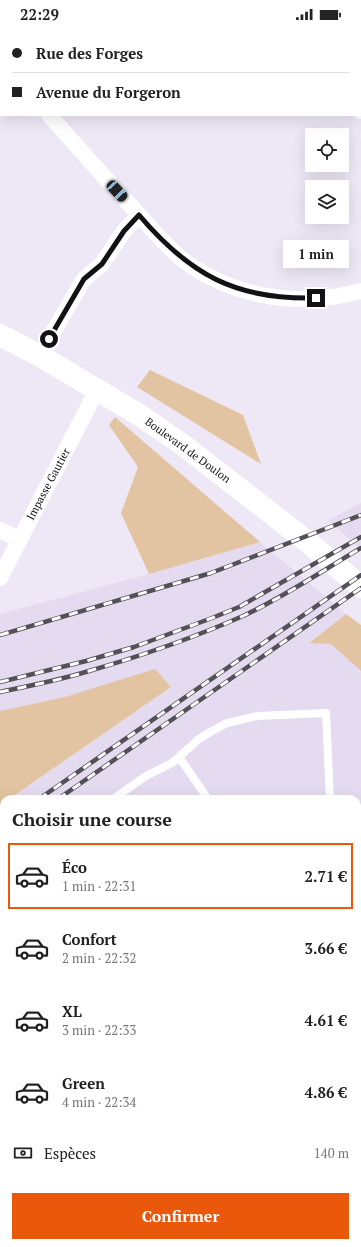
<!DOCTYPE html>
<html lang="fr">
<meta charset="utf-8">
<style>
:root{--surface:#fff;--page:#f2f2f2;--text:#222;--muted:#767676;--line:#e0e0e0;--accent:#ea580c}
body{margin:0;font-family:"PT Serif",serif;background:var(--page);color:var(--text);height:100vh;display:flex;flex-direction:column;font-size:15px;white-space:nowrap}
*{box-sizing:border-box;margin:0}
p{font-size:13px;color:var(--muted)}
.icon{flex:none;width:22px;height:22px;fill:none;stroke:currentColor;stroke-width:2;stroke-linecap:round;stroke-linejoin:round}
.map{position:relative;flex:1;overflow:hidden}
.details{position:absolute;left:0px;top:767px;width:361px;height:452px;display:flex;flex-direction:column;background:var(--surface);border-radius:12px 12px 0 0;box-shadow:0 4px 16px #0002}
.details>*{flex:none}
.banner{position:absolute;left:0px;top:0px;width:361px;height:88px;box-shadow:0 4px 16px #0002;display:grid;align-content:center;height:88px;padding:0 12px;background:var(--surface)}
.controls{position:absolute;left:305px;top:100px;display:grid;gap:8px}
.controls a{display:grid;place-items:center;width:44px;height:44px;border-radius:0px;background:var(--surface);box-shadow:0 4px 16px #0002;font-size:20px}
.end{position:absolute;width:18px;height:18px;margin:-9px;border:5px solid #131116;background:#fff;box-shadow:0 0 0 2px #fff}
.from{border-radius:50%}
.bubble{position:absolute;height:28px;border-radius:0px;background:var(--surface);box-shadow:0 4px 16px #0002;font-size:13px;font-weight:800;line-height:28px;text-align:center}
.car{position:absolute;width:12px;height:24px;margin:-12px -6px;border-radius:5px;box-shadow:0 0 3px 1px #0007;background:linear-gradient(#222 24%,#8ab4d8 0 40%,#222 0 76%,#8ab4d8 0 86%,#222 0)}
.banner b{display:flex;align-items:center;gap:14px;height:38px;font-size:15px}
.banner b+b{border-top:1px solid var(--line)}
.banner i{width:10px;height:10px;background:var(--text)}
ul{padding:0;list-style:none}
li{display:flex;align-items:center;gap:12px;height:66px;margin:0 8px 6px;padding:0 4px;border:2px solid transparent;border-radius:0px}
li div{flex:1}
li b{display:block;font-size:15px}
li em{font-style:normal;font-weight:800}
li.selected{border-color:var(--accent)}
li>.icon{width:36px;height:36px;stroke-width:1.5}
h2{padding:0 12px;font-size:18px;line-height:48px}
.pay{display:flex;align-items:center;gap:10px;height:44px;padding:0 12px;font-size:15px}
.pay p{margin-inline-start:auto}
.cta{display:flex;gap:8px;margin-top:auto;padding:8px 12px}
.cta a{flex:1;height:46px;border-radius:0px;background:var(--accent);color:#fff;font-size:16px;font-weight:800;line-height:46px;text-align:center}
.status{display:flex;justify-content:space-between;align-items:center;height:28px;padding:0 20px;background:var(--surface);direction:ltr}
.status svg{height:11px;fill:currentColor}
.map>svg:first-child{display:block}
</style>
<div class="status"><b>22:29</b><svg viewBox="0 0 49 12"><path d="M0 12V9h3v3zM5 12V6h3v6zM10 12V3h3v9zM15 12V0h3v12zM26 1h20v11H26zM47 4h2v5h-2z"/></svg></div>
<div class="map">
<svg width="361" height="1219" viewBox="0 0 361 1219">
<rect width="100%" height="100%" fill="#eee7f6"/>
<path fill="#e5dbf1" d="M361 475V522L328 492Z
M260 514 346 586 309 614 331 616 361 643V1219H319L315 1215H357V771H9L171 659 65 669 0 683V586L149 546Z
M4 775V1215H258L252 1219H0V777Z"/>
<path fill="#e3c4a2" d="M150 342 243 387 261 436 137 359Z
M115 389 260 514 149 546 121 485 138 439 109 397Z
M346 586 361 597V643L331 616 309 615Z
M155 641 171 659 9 771H4V775L0 777V683L65 669Z"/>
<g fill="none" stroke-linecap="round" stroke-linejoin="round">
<path stroke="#fff" stroke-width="8" d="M179 729 208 771
M113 771 146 748 172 735 199 711 212 703 227 695 257 688 326 685 330 771
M0 838 4 835
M357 855 361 861
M357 951 361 948
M357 1056 361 1062
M0 1058H4
M357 1099 361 1096
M152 1215 156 1219
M234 1219 238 1215"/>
<path stroke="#fff" stroke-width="16" d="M51 1 52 0
M0 33 1 34
M360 83H361
M49 87C76 117 102 147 130 177 147 195 163 216 182 231 224 264 280 276 331 269 341 268 351 265 361 263
M42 329 49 311 84 251 102 236 124 203 139 187
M0 502 19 511
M0 550 97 362"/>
<path stroke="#fff" stroke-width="22" d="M0 307 42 329 141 388 183 417 308 514 361 559"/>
<defs>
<path id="rail" d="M0 607 211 545 361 487
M0 654 86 633 134 619 212 590 239 579 361 509
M0 664C29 658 60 652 89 643 141 628 193 610 243 588 284 569 322 543 361 520
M39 771 361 547
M58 771 361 560
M0 798 4 795
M0 811 4 808"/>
</defs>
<use href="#rail" stroke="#545058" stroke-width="4.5"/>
<use href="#rail" stroke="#fff" stroke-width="3" stroke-dasharray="9" stroke-linecap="butt"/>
</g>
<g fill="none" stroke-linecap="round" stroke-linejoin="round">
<path stroke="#131116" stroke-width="5" d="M49 311 84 251 102 236 124 203 139 187C190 247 236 272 316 270"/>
</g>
<g text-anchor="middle" stroke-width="3" stroke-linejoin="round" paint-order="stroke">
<g font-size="11" fill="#131116" stroke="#fff">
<text transform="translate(188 422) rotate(36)" y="4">Boulevard de Doulon</text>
<text transform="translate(48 456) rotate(-62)" y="4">Impasse Gautier</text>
</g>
</g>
</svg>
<div class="controls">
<a><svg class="icon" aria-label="locate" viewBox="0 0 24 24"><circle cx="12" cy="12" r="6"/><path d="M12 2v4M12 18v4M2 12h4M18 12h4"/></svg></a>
<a><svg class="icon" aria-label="layers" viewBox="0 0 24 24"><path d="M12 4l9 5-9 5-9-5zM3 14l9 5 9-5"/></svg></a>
</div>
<i class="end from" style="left:49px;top:311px"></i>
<i class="end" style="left:316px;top:270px"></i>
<div class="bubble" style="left:283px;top:212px;width:66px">1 min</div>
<i class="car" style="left:117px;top:163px;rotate:137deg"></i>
<div class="banner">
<b><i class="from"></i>Rue des Forges</b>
<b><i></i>Avenue du Forgeron</b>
</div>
<section class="details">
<h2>Choisir une course</h2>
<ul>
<li class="selected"><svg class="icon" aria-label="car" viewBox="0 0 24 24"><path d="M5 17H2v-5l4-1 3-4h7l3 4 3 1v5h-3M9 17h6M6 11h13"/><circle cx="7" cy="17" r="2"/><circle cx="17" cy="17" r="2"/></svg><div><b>Éco</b><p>1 min · 22:31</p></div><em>2.71 €</em></li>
<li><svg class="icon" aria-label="car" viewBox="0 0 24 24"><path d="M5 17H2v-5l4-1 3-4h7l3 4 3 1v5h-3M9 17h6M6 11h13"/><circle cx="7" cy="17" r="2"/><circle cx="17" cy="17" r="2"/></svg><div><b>Confort</b><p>2 min · 22:32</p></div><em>3.66 €</em></li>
<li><svg class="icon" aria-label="car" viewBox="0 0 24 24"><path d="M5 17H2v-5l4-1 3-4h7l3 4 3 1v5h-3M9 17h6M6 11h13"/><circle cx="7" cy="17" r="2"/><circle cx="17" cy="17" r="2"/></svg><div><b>XL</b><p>3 min · 22:33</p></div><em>4.61 €</em></li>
<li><svg class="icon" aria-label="car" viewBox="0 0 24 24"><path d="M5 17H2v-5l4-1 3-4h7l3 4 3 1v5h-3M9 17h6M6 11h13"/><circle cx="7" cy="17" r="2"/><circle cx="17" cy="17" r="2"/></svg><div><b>Green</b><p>4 min · 22:34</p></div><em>4.86 €</em></li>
</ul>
<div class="pay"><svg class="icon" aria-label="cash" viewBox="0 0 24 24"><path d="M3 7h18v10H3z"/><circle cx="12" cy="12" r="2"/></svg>Espèces<p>140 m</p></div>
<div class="cta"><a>Confirmer</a></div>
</section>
</div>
